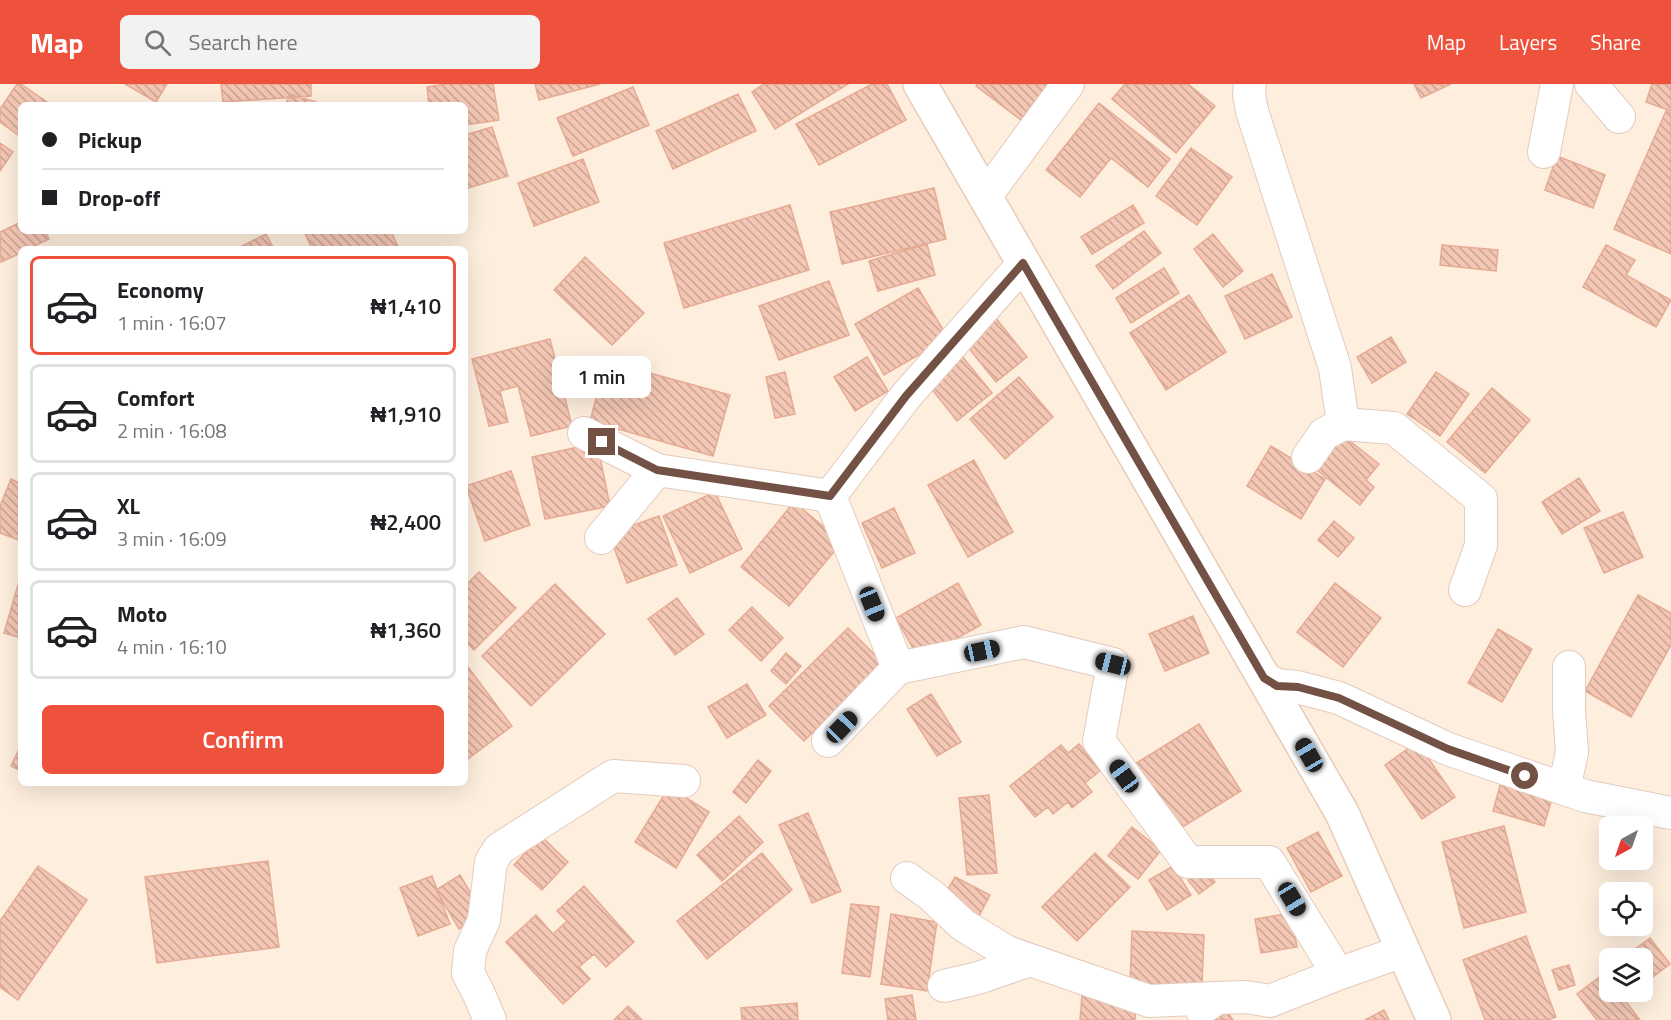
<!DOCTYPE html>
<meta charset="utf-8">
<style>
:root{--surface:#fff;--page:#f2f2f2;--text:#202124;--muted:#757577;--line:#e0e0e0;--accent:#ee513c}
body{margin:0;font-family:"Titillium Web",sans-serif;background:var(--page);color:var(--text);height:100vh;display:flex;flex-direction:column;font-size:22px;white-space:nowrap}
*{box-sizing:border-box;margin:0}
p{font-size:20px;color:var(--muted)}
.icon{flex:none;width:33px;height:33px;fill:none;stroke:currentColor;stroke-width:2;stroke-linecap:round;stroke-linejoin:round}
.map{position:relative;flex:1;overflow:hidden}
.drawer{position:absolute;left:18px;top:162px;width:450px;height:540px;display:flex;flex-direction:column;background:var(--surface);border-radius:9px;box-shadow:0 6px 24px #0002}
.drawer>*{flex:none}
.top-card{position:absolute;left:18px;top:18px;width:450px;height:132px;border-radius:9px;box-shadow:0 6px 24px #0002;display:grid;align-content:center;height:132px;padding:0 24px;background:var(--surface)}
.needle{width:39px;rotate:220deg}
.controls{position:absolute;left:1599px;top:732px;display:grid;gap:12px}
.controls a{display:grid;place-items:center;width:54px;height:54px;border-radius:9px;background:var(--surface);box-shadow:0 6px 24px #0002;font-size:30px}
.end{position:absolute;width:27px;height:27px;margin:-14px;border:8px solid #745145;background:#fff;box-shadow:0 0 0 3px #fff}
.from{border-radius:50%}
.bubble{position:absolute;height:42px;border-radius:9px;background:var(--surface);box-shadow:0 6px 24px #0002;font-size:20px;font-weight:600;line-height:42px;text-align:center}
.car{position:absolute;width:18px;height:36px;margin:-18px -9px;border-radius:8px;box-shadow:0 0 4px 2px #0007;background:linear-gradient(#222 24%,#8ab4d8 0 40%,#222 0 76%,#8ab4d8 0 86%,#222 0)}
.top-card b{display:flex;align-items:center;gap:21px;height:57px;font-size:22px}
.top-card b+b{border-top:2px solid var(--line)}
.top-card i{width:15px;height:15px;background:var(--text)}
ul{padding:10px 0 0;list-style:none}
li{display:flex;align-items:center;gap:18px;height:99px;margin:0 12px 9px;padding:0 12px;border:3px solid var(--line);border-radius:9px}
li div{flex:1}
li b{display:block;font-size:22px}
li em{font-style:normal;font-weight:600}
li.current{border-color:var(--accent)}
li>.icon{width:54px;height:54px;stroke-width:1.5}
.button{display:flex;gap:12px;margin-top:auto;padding:12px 24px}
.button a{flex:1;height:69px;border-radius:9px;background:var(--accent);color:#fff;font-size:24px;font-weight:600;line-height:69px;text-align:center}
header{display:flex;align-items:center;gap:36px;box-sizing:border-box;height:84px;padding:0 30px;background:var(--accent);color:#fff}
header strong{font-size:28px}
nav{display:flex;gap:33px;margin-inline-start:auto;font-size:21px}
.search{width:420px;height:54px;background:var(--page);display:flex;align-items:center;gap:15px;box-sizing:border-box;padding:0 21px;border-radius:9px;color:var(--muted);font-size:22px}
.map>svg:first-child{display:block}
</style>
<header>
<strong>Map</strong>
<div class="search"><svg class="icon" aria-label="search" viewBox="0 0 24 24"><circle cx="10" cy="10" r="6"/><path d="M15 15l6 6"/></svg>Search here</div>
<nav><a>Map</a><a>Layers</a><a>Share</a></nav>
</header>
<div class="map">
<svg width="1671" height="936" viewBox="0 0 1671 936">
<defs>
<pattern id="building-back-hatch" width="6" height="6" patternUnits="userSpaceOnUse" patternTransform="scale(1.5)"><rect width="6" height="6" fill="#f4c7b4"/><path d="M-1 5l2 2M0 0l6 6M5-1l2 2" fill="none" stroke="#caa494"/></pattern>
</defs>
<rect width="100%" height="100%" fill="#fdeede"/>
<path fill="url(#building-back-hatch)" stroke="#e7ab94" stroke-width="1.5" d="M17 0H21L51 21H21V53L0 38V25Z
M125 0H167L156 18Z
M221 0H311V12L223 18Z
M447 0H493L499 36 465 41V21H429L427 3Z
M535 0H600L539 16Z
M764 0H848L775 45 752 8Z
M872 0H887L906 36 819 81 796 40Z
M977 0H1048L1021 36 976 2Z
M1125 0H1188L1215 22 1176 69 1112 15Z
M1414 0H1451L1421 14Z
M1652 0H1671V27L1646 18Z
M633 3 649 41 573 72 557 34Z
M289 10 326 21H286Z
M738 10 756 47 673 85 656 47Z
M1099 19 1170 75 1148 103 1111 74 1080 113 1046 86Z
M1666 27 1671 29V170L1614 145Z
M492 43 508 92 465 105V51Z
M0 59 13 68 0 87Z
M1191 64 1232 93 1197 141 1156 112Z
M1557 72 1605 91 1593 124 1545 106Z
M583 75 599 118 534 142 518 99Z
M934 104 946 155 842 180 830 128Z
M790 121 809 186 684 224 664 159Z
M1133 121 1144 139 1092 170 1081 153Z
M21 138V147H45L49 155 28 165H21V169L1 178 0 148Z
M304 147H391L399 165H312Z
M1144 147 1161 169 1113 205 1096 182Z
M266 150 274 165H236Z
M1213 150 1243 187 1223 203 1194 165Z
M927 160 935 191 878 207 869 177Z
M1442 161 1498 166 1496 187 1440 181Z
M1606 161 1635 176 1626 191 1671 216 1656 243 1583 203Z
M585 173 644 229 612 261 554 206Z
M1164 184 1179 209 1131 239 1116 214Z
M1272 190 1292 233 1245 255 1225 212Z
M829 197 849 251 779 276 759 222Z
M918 204 948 254 884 291 855 240Z
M1189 211 1226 268 1166 306 1130 249Z
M990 227 1027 273 996 298 959 252Z
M1391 253 1406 278 1372 299 1357 273Z
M550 255 572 342 531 352 518 302 500 307 508 338 489 342 472 275Z
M961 271 992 309 957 337 926 298Z
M867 273 888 307 855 327 834 293Z
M606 277 730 311 713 372 590 337Z
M785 288 795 330 775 334 766 293Z
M1436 288 1469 310 1440 352 1407 330Z
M1019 293 1053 333 1005 375 970 335Z
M1492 304 1530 336 1485 389 1447 358Z
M1340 349 1379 380 1366 396 1374 403 1360 421 1312 382Z
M597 359 610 422 545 435 532 373Z
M1271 362 1325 395 1301 435 1247 402Z
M974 376 1013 448 968 473 928 401Z
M511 387 530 441 485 457 466 402Z
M1579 394 1600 427 1562 450 1542 418Z
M11 395 21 400V457L0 449V422Z
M715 408 742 465 690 489 663 432Z
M794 418 842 458 789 522 741 483Z
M894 424 915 469 882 484 862 439Z
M1623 428 1643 473 1604 489 1584 444Z
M659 432 677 481 627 499 609 450Z
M1334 437 1354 454 1338 473 1318 456Z
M479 488 516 524 474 566 465 557V502Z
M20 494H21V554L4 549Z
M958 499 981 541 919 575 896 534Z
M1335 499 1381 534 1343 583 1297 548Z
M555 500 605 550 531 622 482 572Z
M1638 511 1671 529V561L1631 633 1585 607Z
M677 514 704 550 675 571 648 535Z
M752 523 783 554 761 577 729 546Z
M1193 532 1209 569 1165 587 1149 550Z
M848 544 883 579 804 657 769 622Z
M1498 545 1532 565 1502 618 1468 599Z
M786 569 801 582 786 600 771 587Z
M468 583 512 642 465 677V585Z
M747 600 766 631 727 654 708 623Z
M931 610 961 658 937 672 907 625Z
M1199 640 1241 707 1176 747 1135 680Z
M1417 658 1455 713 1422 735 1385 681Z
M1079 660 1100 687 1085 699 1092 708 1072 724 1068 718 1053 730 1048 723 1035 733 1010 702 1061 661 1068 669Z
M21 661V687L11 682Z
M758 676 771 687 746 719 733 708Z
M1501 698 1552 714 1544 742 1493 727Z
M669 703 709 728 676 784 635 758Z
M989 711 997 789 967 791 959 714Z
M808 729 841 807 812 819 779 741Z
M739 732 763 758 722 797 697 771Z
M1504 742 1526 828 1464 844 1442 758Z
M1132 743 1161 766 1138 795 1108 772Z
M1318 748 1342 792 1311 808 1287 764Z
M541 752 568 778 542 806 514 781Z
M762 769 792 806 707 875 677 837Z
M1095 769 1130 803 1077 857 1042 823Z
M268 777 279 863 157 879 145 793Z
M38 782 87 816 18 916 0 903V837Z
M1173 782 1191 811 1167 826 1149 796Z
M1204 783 1215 798 1199 810 1188 796Z
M460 791 483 830 459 845 436 806Z
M432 792 450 840 418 852 400 804Z
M955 793 990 811 978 834 942 815Z
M584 802 634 858 606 883 594 870 579 883 590 895 563 920 506 858 536 831 553 850 567 837 557 827Z
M851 820 879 823 870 893 842 889Z
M1291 829 1297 863 1261 869 1255 835Z
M891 830 937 838 927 907 881 900Z
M1132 847 1204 851 1202 902 1130 899Z
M1526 852 1556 933 1547 936H1485L1463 876Z
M1650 854 1670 880 1642 901V874H1623Z
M1569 881 1575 901 1559 906 1552 886Z
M1610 885V908H1634L1624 915 1640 936H1597L1577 910Z
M912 911 916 936H888L885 915Z
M1082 911 1136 915 1135 936H1080Z
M797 919 798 936H742L741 924Z
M628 922 642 936H614Z
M1225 925 1233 936H1210Z
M1384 926 1389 936H1365Z"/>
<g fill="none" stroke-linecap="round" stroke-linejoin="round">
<defs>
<path id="minor" d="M1250 0 1249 11 1252 27 1335 284 1343 340
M1591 0 1619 33
M1544 68 1557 0
M985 113 1068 0
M584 349 657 386
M1308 373 1324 350 1343 340 1394 344 1481 415V461L1465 506
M601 454 657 386 830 412
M898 584 830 412 906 312 1024 179
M1264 594 1277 601 1297 603 1339 614 1448 665 1585 712 1671 729
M828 657 898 584 1024 558 1113 580 1099 657 1188 778H1269L1338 890
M1564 705 1572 668 1569 626V583
M907 794 931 811 963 841 1007 868 1149 917 1217 914
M944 902 978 894 1030 876
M1201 925 1217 914 1246 913 1270 917 1338 890 1403 867
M490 936 478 908 468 889 470 867 484 836 491 778 499 765 613 692 684 697"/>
<path id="secondary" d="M920 0 1342 729 1434 936"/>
</defs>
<use href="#minor" stroke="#e3cbbd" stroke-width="34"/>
<use href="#secondary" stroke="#e8cbb9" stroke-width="36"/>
<use href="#minor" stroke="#fff" stroke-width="32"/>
<use href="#secondary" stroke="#fff" stroke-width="33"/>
</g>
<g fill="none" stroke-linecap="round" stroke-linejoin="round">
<path stroke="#745145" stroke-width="8" d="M602 358 657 386 830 412 906 312 1023 179 1264 594 1277 602 1298 603 1339 614 1448 665 1525 692"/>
</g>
</svg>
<div class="controls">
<a><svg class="needle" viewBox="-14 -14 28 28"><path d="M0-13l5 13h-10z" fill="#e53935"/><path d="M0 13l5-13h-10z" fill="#757577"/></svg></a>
<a><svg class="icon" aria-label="locate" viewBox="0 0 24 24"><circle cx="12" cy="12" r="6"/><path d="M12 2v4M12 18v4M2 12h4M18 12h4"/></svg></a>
<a><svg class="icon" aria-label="layers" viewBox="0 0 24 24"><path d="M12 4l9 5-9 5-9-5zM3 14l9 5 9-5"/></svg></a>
</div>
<i class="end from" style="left:1525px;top:692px"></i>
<i class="end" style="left:602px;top:358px"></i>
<div class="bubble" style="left:552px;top:272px;width:99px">1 min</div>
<i class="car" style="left:872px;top:520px;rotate:158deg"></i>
<i class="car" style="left:982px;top:567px;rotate:78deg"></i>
<i class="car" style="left:1113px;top:580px;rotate:284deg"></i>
<i class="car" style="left:842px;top:643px;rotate:44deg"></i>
<i class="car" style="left:1309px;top:671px;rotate:330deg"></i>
<i class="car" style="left:1124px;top:692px;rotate:324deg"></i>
<i class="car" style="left:1292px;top:815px;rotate:149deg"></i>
<div class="top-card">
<b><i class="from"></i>Pickup</b>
<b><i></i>Drop-off</b>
</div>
<section class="drawer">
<ul>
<li class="current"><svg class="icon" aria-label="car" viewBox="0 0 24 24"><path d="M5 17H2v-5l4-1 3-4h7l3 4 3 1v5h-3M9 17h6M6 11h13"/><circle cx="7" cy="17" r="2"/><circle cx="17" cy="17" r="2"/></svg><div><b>Economy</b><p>1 min · 16:07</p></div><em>₦1,410</em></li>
<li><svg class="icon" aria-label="car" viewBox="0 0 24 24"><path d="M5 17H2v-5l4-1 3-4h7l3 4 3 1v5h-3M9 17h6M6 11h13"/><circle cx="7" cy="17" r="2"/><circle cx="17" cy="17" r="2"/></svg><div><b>Comfort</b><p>2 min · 16:08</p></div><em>₦1,910</em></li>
<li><svg class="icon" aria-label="car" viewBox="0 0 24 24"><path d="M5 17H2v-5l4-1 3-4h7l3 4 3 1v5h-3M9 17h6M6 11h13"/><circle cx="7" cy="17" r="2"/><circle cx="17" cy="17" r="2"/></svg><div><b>XL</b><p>3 min · 16:09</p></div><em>₦2,400</em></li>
<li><svg class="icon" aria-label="car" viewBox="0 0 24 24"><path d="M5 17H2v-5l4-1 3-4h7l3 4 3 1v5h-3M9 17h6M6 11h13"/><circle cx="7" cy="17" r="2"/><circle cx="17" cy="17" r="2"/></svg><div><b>Moto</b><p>4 min · 16:10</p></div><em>₦1,360</em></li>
</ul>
<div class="button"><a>Confirm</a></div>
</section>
</div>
